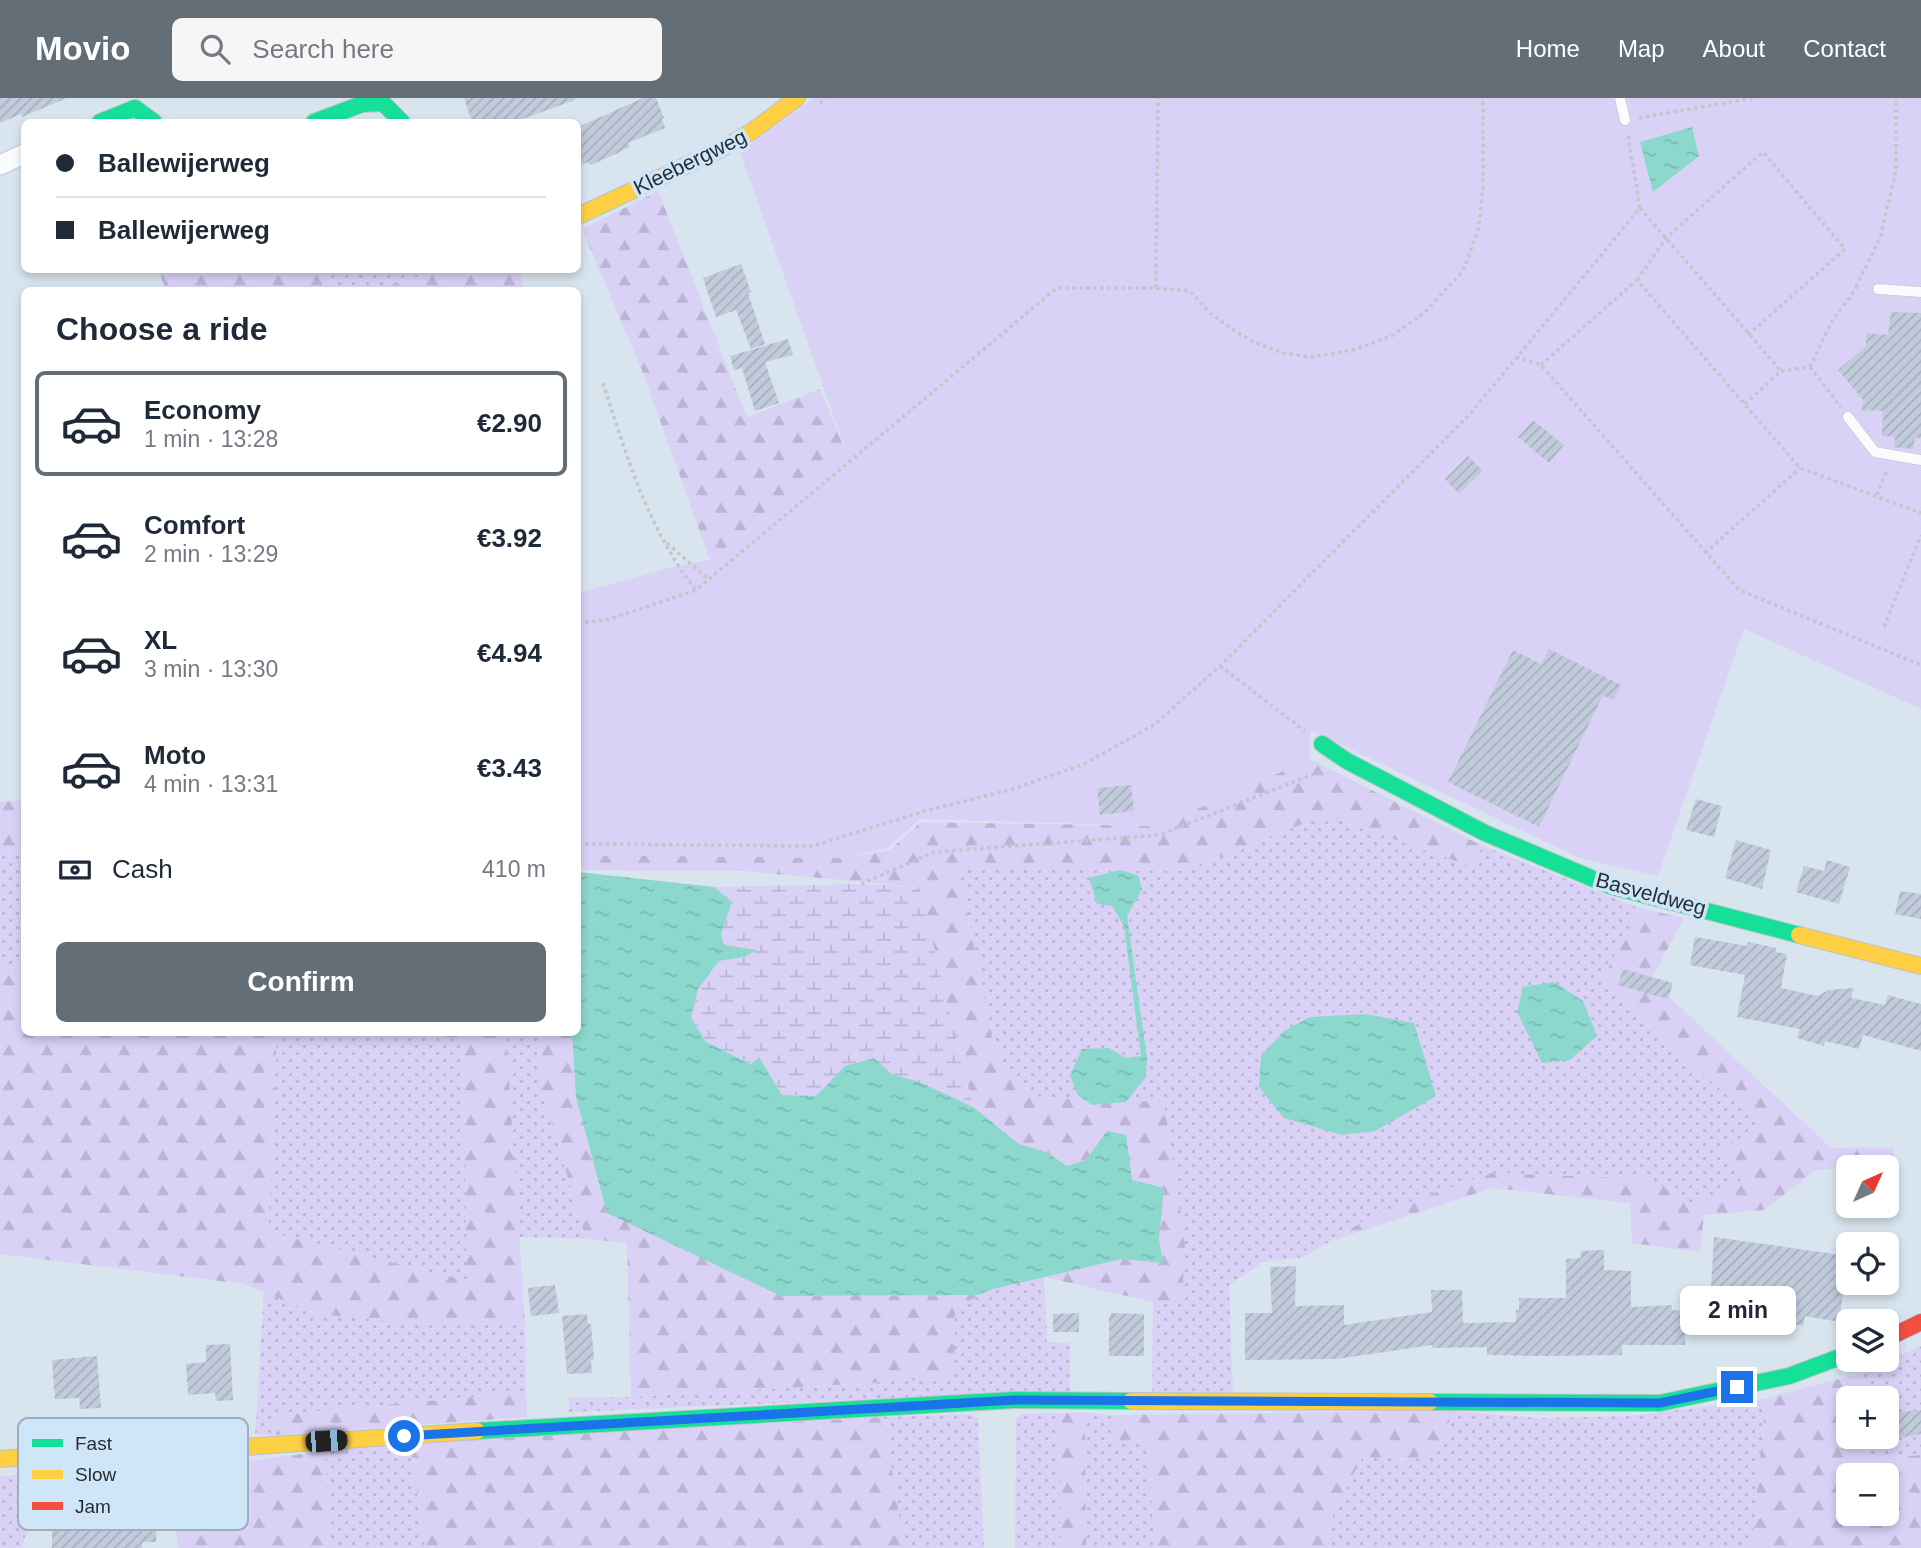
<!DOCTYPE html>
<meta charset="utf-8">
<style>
:root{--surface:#fff;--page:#f6f6f7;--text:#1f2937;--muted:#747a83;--line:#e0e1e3;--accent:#646e76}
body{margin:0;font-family:Arial,sans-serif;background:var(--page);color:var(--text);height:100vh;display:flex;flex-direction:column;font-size:26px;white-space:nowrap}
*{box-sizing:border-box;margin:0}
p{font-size:23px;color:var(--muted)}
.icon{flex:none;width:38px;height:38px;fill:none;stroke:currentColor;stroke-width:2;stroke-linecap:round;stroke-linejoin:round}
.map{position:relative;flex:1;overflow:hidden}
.side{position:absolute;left:21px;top:189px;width:560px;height:749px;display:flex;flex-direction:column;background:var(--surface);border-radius:10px;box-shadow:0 4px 10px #0003}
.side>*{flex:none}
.guide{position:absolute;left:21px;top:21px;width:560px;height:154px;border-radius:10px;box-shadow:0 4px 10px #0003;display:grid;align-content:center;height:154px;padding:0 35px;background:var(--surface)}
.needle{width:46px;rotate:45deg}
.fabs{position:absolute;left:1836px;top:1057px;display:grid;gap:14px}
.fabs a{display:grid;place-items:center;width:63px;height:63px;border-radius:10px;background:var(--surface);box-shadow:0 4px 10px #0003;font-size:35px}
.end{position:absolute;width:32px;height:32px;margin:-16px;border:9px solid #1a73e8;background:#fff;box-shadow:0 0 0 4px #fff}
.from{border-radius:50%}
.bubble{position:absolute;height:49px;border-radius:10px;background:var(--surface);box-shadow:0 4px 10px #0003;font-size:23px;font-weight:800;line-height:49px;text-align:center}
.car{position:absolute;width:21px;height:42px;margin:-21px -10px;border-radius:9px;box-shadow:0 0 5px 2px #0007;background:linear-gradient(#222 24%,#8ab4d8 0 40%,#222 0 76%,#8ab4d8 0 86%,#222 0)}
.guide b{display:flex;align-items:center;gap:24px;height:66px;font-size:26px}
.guide b+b{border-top:2px solid var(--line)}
.guide i{width:18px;height:18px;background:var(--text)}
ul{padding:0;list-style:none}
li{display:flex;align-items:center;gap:21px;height:105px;margin:0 14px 10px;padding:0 21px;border:4px solid transparent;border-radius:10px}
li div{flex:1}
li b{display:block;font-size:26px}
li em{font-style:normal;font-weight:800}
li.selected{border-color:var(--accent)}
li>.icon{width:63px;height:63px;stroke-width:1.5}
h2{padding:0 35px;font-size:32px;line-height:84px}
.pay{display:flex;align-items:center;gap:18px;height:77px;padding:0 35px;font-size:26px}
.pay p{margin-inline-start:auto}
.button{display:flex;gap:14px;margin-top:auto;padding:14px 35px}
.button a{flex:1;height:80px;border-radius:10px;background:var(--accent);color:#fff;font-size:28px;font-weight:800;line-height:80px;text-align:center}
header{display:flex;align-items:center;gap:42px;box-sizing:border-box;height:98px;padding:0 35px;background:var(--accent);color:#fff}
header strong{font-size:33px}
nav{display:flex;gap:38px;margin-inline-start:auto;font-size:24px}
.search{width:490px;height:63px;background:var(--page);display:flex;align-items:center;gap:18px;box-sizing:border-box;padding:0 24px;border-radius:10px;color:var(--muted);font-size:26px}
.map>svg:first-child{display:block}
</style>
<header>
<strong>Movio</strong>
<div class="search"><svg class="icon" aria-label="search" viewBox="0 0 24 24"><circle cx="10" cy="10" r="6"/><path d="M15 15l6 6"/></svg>Search here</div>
<nav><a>Home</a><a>Map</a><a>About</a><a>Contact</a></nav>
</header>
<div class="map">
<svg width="1921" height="1450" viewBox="0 0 1921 1450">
<defs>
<pattern id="grass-dots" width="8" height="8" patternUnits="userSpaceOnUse" patternTransform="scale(1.75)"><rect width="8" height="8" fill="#dad1f6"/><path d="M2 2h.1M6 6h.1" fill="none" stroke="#bbb4d4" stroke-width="1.8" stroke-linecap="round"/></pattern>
<pattern id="forest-firs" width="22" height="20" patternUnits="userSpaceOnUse" patternTransform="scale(1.75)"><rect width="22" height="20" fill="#dad1f6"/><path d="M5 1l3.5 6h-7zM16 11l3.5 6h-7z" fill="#bbb4d4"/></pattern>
<pattern id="wetland-marsh" width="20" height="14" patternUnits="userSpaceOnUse" patternTransform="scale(1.75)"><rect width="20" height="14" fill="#dad1f6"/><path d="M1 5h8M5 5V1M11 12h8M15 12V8" fill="none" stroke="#bbb4d4"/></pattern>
<pattern id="water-ripples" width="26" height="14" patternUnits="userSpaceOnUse" patternTransform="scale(1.75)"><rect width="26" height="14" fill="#8cd8cd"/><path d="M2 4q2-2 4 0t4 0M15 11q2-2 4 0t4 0" fill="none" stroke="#79bab1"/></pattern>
<pattern id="building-hatch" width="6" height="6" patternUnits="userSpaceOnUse" patternTransform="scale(1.75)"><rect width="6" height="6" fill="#c1cbdc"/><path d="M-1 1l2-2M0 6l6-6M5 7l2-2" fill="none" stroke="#a6afbd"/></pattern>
</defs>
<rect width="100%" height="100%" fill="#d8e5ef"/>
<path fill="url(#grass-dots)" d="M319 172H440L374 192H332Z
M1325 717 1470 768 1483 748 1639 810 1601 884 1758 1025 1742 1083 1692 1106 1650 1081 1492 1075 1373 1117 1304 1159 1263 1164 1229 1187 1233 1294H1152L1153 1204 1182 1203 1164 1004 1042 1000 1012 983 992 940 959 771 1183 773Z
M24 753V870L0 869V754Z
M277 935H368L463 940 467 1183 268 1134Z
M506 935H541L542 991 586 1141 519 1139Z
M1044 1179 1047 1244 1070 1245V1293L569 1314V1300L631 1299 954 1280V1210L993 1191Z
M264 1194 317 1216 444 1228 525 1225 526 1294 273 1317 275 1337H255Z
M1921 1248V1357L1863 1361V1339H1886V1300H1862V1275Z
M1763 1301 1764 1319 1752 1450H1327L1334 1413 1362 1360 1389 1358 1404 1363 1448 1313 1539 1320 1630 1318Z
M1085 1314 1112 1317 1110 1344H1149L1154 1450H1086Z
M1059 1315 1061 1450H1015L1016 1320 1022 1316Z
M971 1316 978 1320 984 1450H904L884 1319Z
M410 1345 425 1450H328L325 1353Z
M43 1376 22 1450H0V1378Z"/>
<path fill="url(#forest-firs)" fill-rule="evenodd" d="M658 93 747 319 820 291 847 356 710 462 643 275 582 131Z
M158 172H319L332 192H166Z
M440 172 494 173 520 172 524 192H374Z
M1310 661 1483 748 1470 768 1325 717 1183 773 959 771 992 940 1012 983 1042 1000 1164 1004 1185 1144 1182 1204H1153L1044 1179 1122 1161 1163 1165 1159 1141 1164 1090 1132 1083 1107 1034 1086 1062 1067 1068 1046 1054 1019 1046 973 1009 919 789 744 773 578 772V757L846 760 890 752 921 724 1159 728Z
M24 702V753L0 754V704Z
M1639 810 1684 820 1651 882 1831 1050 1893 1049 1894 1068 1816 1072 1764 1112 1704 1117 1700 1154 1632 1145 1630 1105 1493 1090 1333 1142 1373 1117 1492 1075 1650 1081 1692 1106 1741 1083 1724 1053 1758 1025 1601 884Z
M0 869 24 870V934L277 935 268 1134 467 1183 463 940 368 935H506L525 1225 444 1228 317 1216 244 1186 0 1156Z
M541 935H572L576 999 781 1198 978 1197 993 1191 955 1210 954 1280 631 1299 627 1145 586 1141 542 991Z
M1862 1275V1300H1848V1339H1863V1361L1921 1357V1450H1752L1764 1319 1763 1301ZM1848 1377H1886V1416H1848Z
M526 1294 527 1319 275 1337 273 1317Z
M1448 1313 1451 1339C1419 1370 1401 1357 1362 1360L1334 1413 1327 1450H1154L1149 1344H1110L1112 1317Z
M1085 1314 1086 1450H1061L1059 1315Z
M884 1319 904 1450H425L410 1345Z
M325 1353 328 1450H178L171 1373Z"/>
<path fill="url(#wetland-marsh)" d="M861 786 919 789 973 1009 922 985 892 976 874 960 845 968 816 998 782 997 760 960 752 966 706 944 691 920 698 891 719 863 745 859 755 853 724 848 721 836 732 804 714 789Z"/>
<path fill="#dad1f6" d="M814 0H1921V611L1744 531 1658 778 1582 761 1310 632V661L1159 728 920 721 887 750 846 760 578 757V495L669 470 710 462 847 356 740 54Z"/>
<path fill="url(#water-ripples)" d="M1692 29 1699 58 1653 94 1640 44Z
M1119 772 1138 777 1142 791 1127 818 1147 960 1146 979 1126 1004 1092 1007 1078 997 1070 977 1082 951 1109 950 1125 960 1141 958 1124 828 1112 808 1097 806 1089 780Z
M578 774 714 789 732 804 721 836 724 847 756 852 745 859 719 863 698 891 691 920 706 944 751 966 759 959 782 997 816 998 845 968 874 960 892 976 922 985 973 1009 1019 1046 1046 1054 1067 1068 1086 1062 1107 1033 1126 1037 1132 1082 1164 1090 1159 1141 1163 1165 1122 1161 993 1191 978 1197 781 1198 607 1115 576 999 572 935 578 934Z
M1554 884 1583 903 1597 938 1570 962 1542 965 1517 914 1523 889Z
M1365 916 1414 925 1436 998 1375 1033 1342 1037 1284 1020 1259 989 1261 958 1284 933 1310 919Z"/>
<path fill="url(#building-hatch)" d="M0 0H67L22 19 21 16 0 25Z
M464 0H575V2L514 24H472Z
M643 0H656L664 20 662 21 665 30 628 45 630 49 605 61 590 67 588 64 578 68V29Z
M741 166 751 194 748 195 765 246 751 251 736 212 716 219 703 180Z
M1891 214 1921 215V340H1915L1913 351 1894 349 1895 339 1882 338 1883 313 1862 312 1863 302 1838 272 1866 248V235L1888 237Z
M788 241 793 257 765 264 779 305 755 313 742 270 734 272 730 258Z
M1533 322 1564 347 1549 365 1518 339Z
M1468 358 1483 373 1459 396 1445 381Z
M1549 551 1621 587 1613 602 1603 597 1539 729 1448 684 1513 552 1541 566Z
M1131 687 1134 713 1100 717 1097 690Z
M1696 701 1722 708 1714 739 1686 732Z
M1736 742 1771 752 1762 791 1725 780Z
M1827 762 1850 769 1839 806 1796 794 1804 768 1824 773Z
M1900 793 1921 796V821L1895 816Z
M1695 839 1747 848 1748 844 1776 850V854L1787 856 1781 890 1817 898 1829 892 1854 890 1851 900 1885 907 1888 897 1921 906V953L1863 937 1859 951 1825 943 1824 948 1797 940 1800 931 1737 919 1745 877 1690 867Z
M1623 871 1673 885 1668 901 1618 887Z
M1714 1139 1848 1158 1839 1224 1805 1218 1803 1228 1784 1225 1783 1235 1709 1224Z
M1604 1152V1172L1631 1173V1209L1672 1207V1212L1685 1213V1247H1622V1257L1542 1258 1487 1257V1249L1432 1250V1247L1337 1261 1245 1262V1215H1272L1270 1169 1296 1168 1295 1208 1344 1207V1227L1432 1214 1431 1192H1462L1463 1225 1516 1224V1212H1519V1200H1566V1161L1581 1160V1153Z
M555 1187 559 1215 531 1218 528 1190Z
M1079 1215V1234H1053V1216Z
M1111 1215 1144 1216V1258H1109V1221Z
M587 1216 588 1226H591L594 1261 591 1262 592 1275 567 1276 562 1218Z
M230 1246 233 1302 216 1303 215 1295 188 1297 186 1266 206 1264V1247Z
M97 1258 101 1310 80 1311 79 1300 55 1301 52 1262Z
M1921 1312V1336L1886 1342V1316Z
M74 1414 157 1415 156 1444H143L142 1450H52V1419H74Z"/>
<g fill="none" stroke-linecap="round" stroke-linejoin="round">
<defs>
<path id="lane" d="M1620 0 1625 22
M1878 191 1921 194
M1848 319 1875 354 1921 362"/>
<path id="street" d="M0 67 24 56"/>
<path id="fast" d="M100 24 135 10 154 24
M314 24 362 6 383 5 402 24
M1322 646 1347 663 1485 735 1610 788 1799 837
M1430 1304 1660 1305 1789 1278 1848 1256
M477 1333 1014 1302 1131 1303"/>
<path id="slow" d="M578 118 721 51 751 34 797 0
M1799 837 1921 868
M1131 1303 1430 1304
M0 1361 40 1358 97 1359 477 1333"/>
<path id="jam" d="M1886 1241 1921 1224"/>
</defs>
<use href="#lane" stroke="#b8c2ca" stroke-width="11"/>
<use href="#street" stroke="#b8c2ca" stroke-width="21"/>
<use href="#fast" stroke="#b8c2ca" stroke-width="18"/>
<use href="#slow" stroke="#b8c2ca" stroke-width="18"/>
<use href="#jam" stroke="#b8c2ca" stroke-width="18"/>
<path stroke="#c2c7cb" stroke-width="3.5" stroke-dasharray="3.5 3.5" stroke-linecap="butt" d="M820 5 827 0
M1639 20 1753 0
M1640 110 1781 273
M1637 182 1666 140 1763 54 1845 151 1748 237
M1856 189 1880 140 1896 73V0
M1156 190 1158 0
M1516 259 1541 267 1739 492 1921 567
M1541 267 1637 182 1800 370 1921 415
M1810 269 1832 223 1857 189
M1810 269 1841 309
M603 285C626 356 648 432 696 492
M1745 306 1781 273 1810 269
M1877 397 1887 372
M667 445 708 481
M1705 455 1800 370
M578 525 607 522 696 492 1057 190H1156L1190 193 1209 214 1230 230 1252 243 1283 255 1311 259 1336 255 1357 251 1393 237 1425 214 1463 173 1479 129 1483 90V0
M1884 529 1921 437
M1220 568 1305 633
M578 746 813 748 925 713 1013 691 1084 666 1154 627 1220 568 1470 316 1640 110 1628 37
M861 786 934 754 1159 737 1319 674"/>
<use href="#lane" stroke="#f9fbfd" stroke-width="10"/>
<use href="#street" stroke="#f9fbfd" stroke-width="19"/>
<use href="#fast" stroke="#16e098" stroke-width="16"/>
<use href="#slow" stroke="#ffcf43" stroke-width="16"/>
<use href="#jam" stroke="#f24e42" stroke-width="16"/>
</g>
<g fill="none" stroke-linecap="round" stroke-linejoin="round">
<path stroke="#1a73e8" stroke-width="9" d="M404 1338 1014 1302 1660 1305 1737 1289"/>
</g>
<g text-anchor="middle" stroke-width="7" stroke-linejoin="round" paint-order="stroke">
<g font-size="21" fill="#252e35" stroke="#cfe6f8">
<text transform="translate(690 64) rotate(-26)" y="7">Kleebergweg</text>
<text transform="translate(1651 796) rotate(15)" y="7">Basveldweg</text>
</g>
</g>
<rect x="18" y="1320" width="230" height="112" rx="10" fill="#cfe6f8" stroke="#9cafbe" stroke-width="2"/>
<rect x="32" y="1341" width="31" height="8" fill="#16e098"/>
<rect x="32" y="1372" width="31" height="9" fill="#ffcf43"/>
<rect x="32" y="1404" width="31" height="8" fill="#f24e42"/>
<g font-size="19" fill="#252e35">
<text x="75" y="1352">Fast</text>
<text x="75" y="1383">Slow</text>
<text x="75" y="1415">Jam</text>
</g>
</svg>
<div class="fabs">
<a><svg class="needle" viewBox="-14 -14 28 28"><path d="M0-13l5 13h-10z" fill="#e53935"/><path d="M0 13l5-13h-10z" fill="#747a83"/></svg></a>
<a><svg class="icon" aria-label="locate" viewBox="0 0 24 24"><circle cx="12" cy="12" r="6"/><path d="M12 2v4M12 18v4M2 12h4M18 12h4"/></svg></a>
<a><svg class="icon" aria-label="layers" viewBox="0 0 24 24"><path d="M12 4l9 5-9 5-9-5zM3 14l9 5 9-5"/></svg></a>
<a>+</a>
<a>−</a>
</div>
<i class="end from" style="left:404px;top:1338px"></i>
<i class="end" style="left:1737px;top:1289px"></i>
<div class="bubble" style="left:1680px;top:1188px;width:116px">2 min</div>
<i class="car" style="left:326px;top:1343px;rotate:86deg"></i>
<div class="guide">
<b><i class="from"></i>Ballewijerweg</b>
<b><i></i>Ballewijerweg</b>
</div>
<section class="side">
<h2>Choose a ride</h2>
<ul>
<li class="selected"><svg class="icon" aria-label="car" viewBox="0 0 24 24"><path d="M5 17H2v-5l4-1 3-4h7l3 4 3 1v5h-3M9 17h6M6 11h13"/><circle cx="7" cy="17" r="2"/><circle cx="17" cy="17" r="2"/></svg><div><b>Economy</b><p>1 min · 13:28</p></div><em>€2.90</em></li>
<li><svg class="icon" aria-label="car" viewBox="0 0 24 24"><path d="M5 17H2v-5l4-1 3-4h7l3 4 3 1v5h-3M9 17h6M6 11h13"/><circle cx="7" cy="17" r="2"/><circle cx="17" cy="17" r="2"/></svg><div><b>Comfort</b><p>2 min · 13:29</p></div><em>€3.92</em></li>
<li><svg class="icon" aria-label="car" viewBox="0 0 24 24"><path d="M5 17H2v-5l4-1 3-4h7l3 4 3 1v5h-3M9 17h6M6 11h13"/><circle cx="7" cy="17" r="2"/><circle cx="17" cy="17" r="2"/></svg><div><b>XL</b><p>3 min · 13:30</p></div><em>€4.94</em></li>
<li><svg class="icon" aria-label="car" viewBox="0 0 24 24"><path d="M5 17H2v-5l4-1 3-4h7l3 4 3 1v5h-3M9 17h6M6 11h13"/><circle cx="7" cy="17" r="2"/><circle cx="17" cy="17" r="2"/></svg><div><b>Moto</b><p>4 min · 13:31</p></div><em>€3.43</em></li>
</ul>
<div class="pay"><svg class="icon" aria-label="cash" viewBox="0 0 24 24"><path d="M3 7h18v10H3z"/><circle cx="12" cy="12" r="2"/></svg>Cash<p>410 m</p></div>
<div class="button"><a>Confirm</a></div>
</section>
</div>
